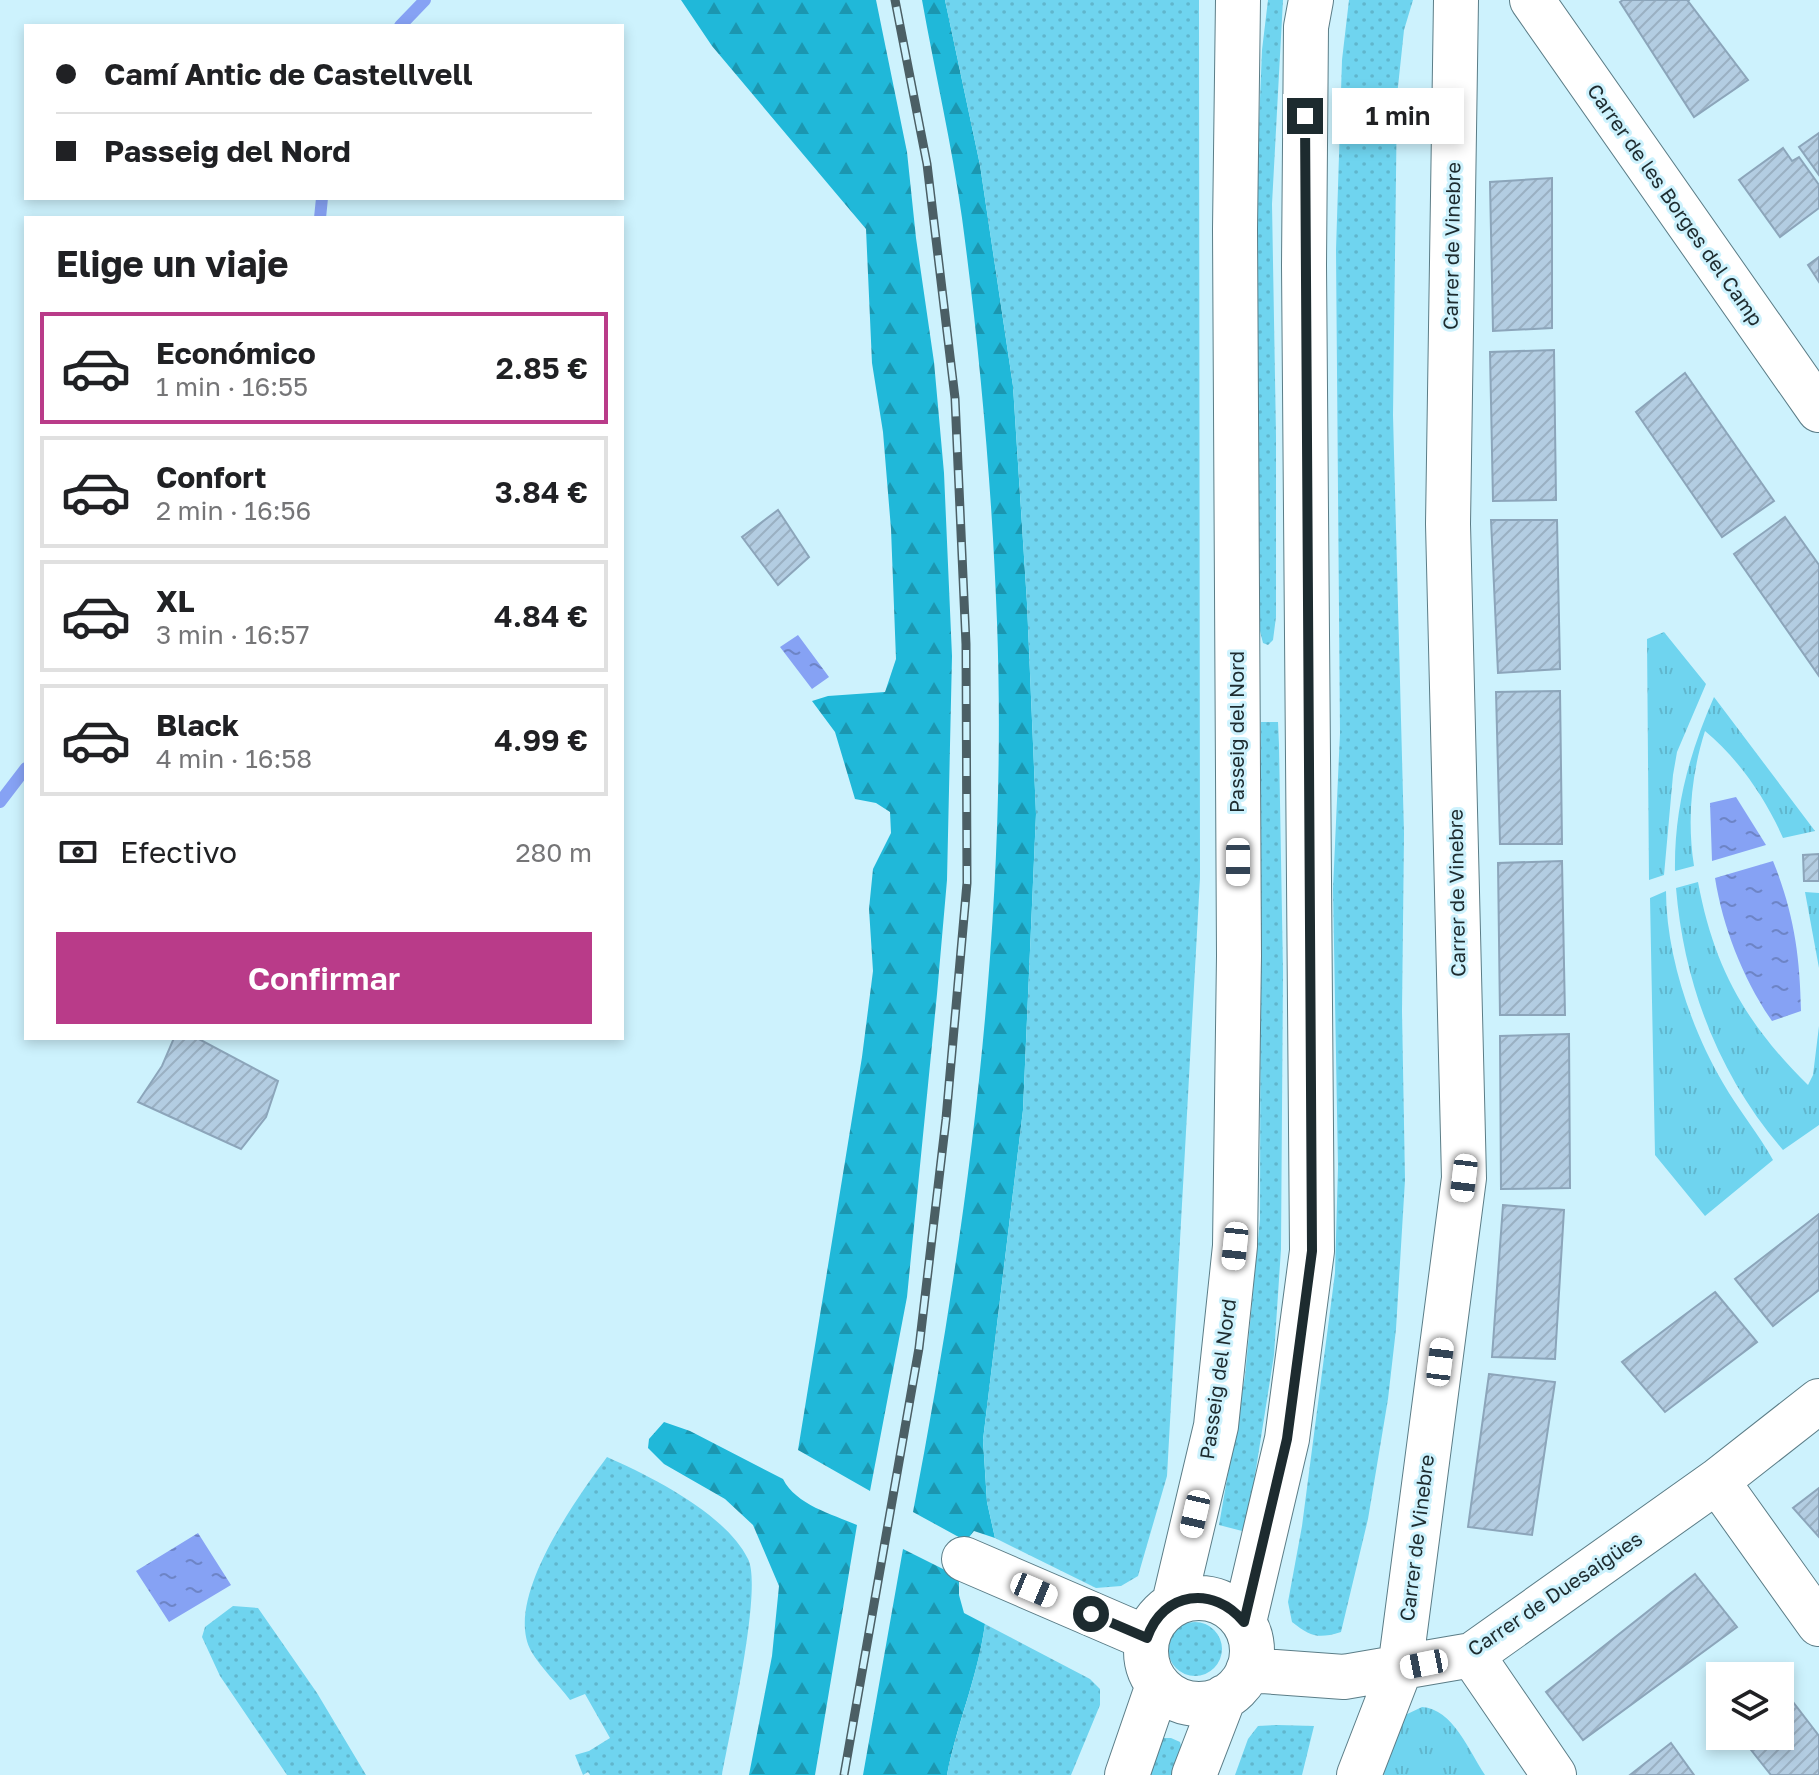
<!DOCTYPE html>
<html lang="es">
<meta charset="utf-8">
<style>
:root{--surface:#fff;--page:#f6f6f6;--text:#202124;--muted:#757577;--line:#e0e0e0;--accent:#b93b89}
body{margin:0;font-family:"Golos Text",sans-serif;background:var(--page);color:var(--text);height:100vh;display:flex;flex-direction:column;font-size:30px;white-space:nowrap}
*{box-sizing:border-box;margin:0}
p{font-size:26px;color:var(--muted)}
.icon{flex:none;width:44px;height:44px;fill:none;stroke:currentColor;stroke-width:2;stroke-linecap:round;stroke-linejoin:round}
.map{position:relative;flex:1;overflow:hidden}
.panel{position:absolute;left:24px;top:216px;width:600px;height:824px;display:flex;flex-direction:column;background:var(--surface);border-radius:0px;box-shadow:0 4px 12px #0003}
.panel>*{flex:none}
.hud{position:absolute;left:24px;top:24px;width:600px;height:176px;border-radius:0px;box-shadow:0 4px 12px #0003;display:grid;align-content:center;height:176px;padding:0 32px;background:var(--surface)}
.tools{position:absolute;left:1706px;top:1662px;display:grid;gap:16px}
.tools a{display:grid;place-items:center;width:88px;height:88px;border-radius:0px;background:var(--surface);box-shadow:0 4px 12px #0003;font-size:40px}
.end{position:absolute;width:36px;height:36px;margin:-18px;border:10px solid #1d2b2f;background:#fff;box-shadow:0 0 0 4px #fff}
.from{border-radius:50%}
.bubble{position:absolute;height:56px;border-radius:0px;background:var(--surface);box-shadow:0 4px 12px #0003;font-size:26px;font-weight:600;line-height:56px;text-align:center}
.car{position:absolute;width:24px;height:48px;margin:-24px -12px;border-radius:10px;box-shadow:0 0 6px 2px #0007;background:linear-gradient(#fff 24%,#345 0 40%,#fff 0 76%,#345 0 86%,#fff 0)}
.hud b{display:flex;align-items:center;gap:28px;height:76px;font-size:30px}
.hud b+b{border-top:2px solid var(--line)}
.hud i{width:20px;height:20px;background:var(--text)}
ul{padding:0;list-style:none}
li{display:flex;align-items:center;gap:24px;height:112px;margin:0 16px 12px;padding:0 16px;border:4px solid var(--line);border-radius:0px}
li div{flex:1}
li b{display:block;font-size:30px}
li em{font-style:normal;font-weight:600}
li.on{border-color:var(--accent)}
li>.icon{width:72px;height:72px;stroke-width:1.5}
h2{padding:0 32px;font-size:36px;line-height:96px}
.pay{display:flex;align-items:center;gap:20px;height:88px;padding:0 32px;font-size:30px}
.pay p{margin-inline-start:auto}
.cta{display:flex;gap:16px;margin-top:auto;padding:16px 32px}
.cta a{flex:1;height:92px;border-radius:0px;background:var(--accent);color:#fff;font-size:32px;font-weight:600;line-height:92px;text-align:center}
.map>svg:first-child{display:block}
</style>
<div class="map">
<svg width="1819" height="1775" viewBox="0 0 1819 1775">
<defs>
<pattern id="grass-tufts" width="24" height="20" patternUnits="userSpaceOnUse" patternTransform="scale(2)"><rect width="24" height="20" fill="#6fd4ef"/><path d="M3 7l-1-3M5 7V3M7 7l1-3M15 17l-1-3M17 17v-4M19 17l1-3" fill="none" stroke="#60b6cd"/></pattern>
<pattern id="forest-firs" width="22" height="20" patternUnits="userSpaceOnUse" patternTransform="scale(2)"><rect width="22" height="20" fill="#20b8d9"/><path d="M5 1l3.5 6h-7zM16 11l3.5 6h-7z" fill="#1b96b0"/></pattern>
<pattern id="park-dots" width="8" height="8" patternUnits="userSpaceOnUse" patternTransform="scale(2)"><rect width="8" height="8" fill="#6fd4ef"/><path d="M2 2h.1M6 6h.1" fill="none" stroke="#60b6cd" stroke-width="1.8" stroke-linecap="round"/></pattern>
<pattern id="water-ripples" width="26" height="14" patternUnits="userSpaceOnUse" patternTransform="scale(2)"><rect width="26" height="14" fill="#86a2f4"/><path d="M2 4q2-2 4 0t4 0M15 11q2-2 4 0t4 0" fill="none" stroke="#6d84c6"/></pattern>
<pattern id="building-hatch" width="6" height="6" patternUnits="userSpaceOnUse" patternTransform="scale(2)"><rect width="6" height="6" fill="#b3cde2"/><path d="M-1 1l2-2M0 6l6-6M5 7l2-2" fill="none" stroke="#9ab0c2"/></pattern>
</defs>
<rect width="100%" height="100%" fill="#cdf2fd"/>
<path fill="url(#grass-tufts)" d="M1664 632 1706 684 1677 752 1673 775 1664 875 1649 880 1647 639Z
M1714 697 1815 831 1783 838C1766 799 1738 758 1705 731 1691 775 1687 821 1694 866L1675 871C1674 809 1689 754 1714 697Z
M1698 882C1714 968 1746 1024 1808 1085L1813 1075 1819 1026V1125L1783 1150C1719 1076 1684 985 1676 888Z
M1666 891C1666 954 1691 1029 1723 1083 1738 1109 1758 1133 1773 1160L1705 1216 1655 1155 1650 898Z
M1805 892 1819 893V968Z
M1422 1707C1453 1709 1469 1751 1485 1775H1385L1380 1773 1401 1717Z"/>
<path fill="url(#forest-firs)" d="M681 0H876L907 152 916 238 934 362 944 473 952 656 947 880 937 994 907 1297 870 1491 798 1450 862 1057 873 971 869 909 873 869 891 833 890 812 876 803 855 799 835 732 812 701 828 696 885 692 896 659 891 529 883 432 872 363 866 229 712 46Z
M922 0H945L980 165 1013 386 1027 603 1036 814 1023 1110 983 1440 987 1502 995 1538 974 1531 966 1541 913 1512C969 1220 1008 920 997 622 992 488 980 352 962 218 952 145 935 73 922 0Z
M664 1422 690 1431 783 1479C796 1505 832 1514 857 1525L815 1775H749L772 1656 779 1586 753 1525 725 1499 664 1464 648 1448 649 1439Z
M903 1549 959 1577V1595L964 1613 985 1624C978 1677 957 1723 947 1775H863Z"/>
<path fill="url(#park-dots)" d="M945 0H1199L1200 878 1167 1476 1138 1576 1121 1586 1096 1588 995 1538 987 1502 983 1440 1023 1110 1036 814 1027 603 1013 386 980 165Z
M1268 0H1283L1272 204 1276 436V617L1273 640 1268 645 1263 643 1260 631 1256 196 1262 50Z
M1349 0H1413L1404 30 1397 96 1393 415 1404 834 1402 1011 1405 1180 1396 1329 1388 1399 1368 1519 1341 1632C1318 1639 1311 1637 1292 1622L1288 1602 1302 1526 1335 1273 1338 1167 1333 889 1340 733 1336 250 1342 60Z
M1261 722H1278L1279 745 1283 971 1281 1249 1274 1355 1246 1532 1219 1525 1245 1376 1260 1219Z
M607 1457C652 1477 726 1514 748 1559 763 1588 729 1736 722 1775H590L588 1772 583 1775 575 1755 589 1751 610 1738 585 1694 570 1700C559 1685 540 1667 531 1651 503 1599 577 1498 607 1457Z
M233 1606 258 1608 317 1693 366 1775H287L220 1676 202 1637 205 1627Z
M1168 1649a27 27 0 1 1 54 0a27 27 0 1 1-54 0Z
M985 1624 1090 1679 1100 1689V1705L1071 1775H947C957 1724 978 1676 985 1624Z
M1277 1725 1314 1726 1302 1775H1235L1248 1739 1258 1726Z
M1163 1738H1171L1180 1742 1182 1750 1173 1775H1146L1158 1743Z"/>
<path fill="url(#water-ripples)" d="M798 635 829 677 812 689 780 647Z
M1736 797 1766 845 1712 861 1710 803Z
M1773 861C1794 913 1800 956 1801 1011L1772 1021C1743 979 1723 928 1715 878Z
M198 1533 231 1585 169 1622 136 1571Z"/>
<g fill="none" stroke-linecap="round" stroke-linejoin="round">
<path stroke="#86a2f4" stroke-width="12" d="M400 26 425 0
M320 218 322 198
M0 802 26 768"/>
</g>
<path fill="url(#building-hatch)" stroke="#8ca5ba" stroke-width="2" d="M1623 0H1689L1688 1 1748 80 1694 117 1620 2Z
M1819 133V175L1799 147Z
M1783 148 1792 161 1799 157 1819 185V208L1780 237 1739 180Z
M1552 178V328L1493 331 1490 182Z
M1819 257V282L1808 265Z
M1554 350 1556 500 1493 501 1490 352Z
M1685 373 1774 501 1722 537 1636 412Z
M778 510 809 557 778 585 742 537Z
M1785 517 1819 565V676L1734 554Z
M1491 520H1557L1560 669 1498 673Z
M1560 691 1562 844H1500L1496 692Z
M1819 854V881H1804L1803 855Z
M1562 861 1565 1015H1500L1498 863Z
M1569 1034 1570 1188 1501 1189 1500 1036Z
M174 1038H197L278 1081 266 1117 241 1149 138 1102 162 1066Z
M1503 1205 1564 1210 1555 1359 1492 1357Z
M1819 1214V1290L1773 1326 1735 1279Z
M1715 1292 1757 1342 1665 1412 1622 1362Z
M1489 1374 1555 1382 1532 1535 1468 1527Z
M1819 1488V1537L1793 1508Z
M1695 1574 1737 1627 1583 1740 1546 1692Z
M1780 1685 1819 1736V1775H1771L1740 1736H1780Z
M1671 1743 1694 1775H1630Z"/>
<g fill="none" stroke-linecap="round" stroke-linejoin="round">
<defs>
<path id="minor" d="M1532 0 1819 410
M1717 1481 1819 1624
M964 1559 1147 1638
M1146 1651a53 53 0 1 1 106 0a53 53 0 1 1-106 0Z
M1174 1603 1216 1426 1235 1246 1239 956 1235 229 1238 0
M1244 1622 1287 1439 1312 1251 1304 265 1306 27 1311 0
M1472 1655 1554 1775
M1248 1670 1344 1677 1472 1655 1717 1481 1819 1401
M1127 1775 1158 1685
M1194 1775 1224 1697
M1359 1775 1400 1669 1464 1178 1448 524 1456 0"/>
</defs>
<use href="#minor" stroke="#5b7d87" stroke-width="46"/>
<use href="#minor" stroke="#fff" stroke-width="44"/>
<defs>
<path id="rail" d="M844 1775 919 1348 946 1119 967 883 966 644 955 398 927 164 895 0"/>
</defs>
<use href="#rail" stroke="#4b5f65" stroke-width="9"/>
<use href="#rail" stroke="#cdf2fd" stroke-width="6" stroke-dasharray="18" stroke-linecap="butt"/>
</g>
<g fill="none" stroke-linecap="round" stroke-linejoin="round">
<path stroke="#1d2b2f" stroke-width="10" d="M1091 1614 1147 1638C1163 1591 1214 1585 1244 1622L1287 1439 1312 1251 1305 116"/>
</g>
<g text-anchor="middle" stroke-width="6" stroke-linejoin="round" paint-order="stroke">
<g font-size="20" fill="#1d2b2f" stroke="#cdf2fd">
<text transform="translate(1675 205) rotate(55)" y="7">Carrer de les Borges del Camp</text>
<text transform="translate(1452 246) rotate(-89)" y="7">Carrer de Vinebre</text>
<text transform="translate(1237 732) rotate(-90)" y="7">Passeig del Nord</text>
<text transform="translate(1457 893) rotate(-91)" y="7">Carrer de Vinebre</text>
<text transform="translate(1218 1379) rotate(-82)" y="7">Passeig del Nord</text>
<text transform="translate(1417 1538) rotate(-83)" y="7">Carrer de Vinebre</text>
<text transform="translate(1555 1594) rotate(-34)" y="7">Carrer de Duesaigües</text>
</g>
</g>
</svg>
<div class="tools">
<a><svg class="icon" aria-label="layers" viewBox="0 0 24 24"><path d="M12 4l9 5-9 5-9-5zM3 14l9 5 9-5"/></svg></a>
</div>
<i class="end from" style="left:1091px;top:1614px"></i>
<i class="end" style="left:1305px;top:116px"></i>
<div class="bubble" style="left:1332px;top:88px;width:132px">1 min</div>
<i class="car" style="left:1238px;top:862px;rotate:180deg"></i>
<i class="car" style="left:1464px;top:1178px;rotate:187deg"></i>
<i class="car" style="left:1235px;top:1246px;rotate:186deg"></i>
<i class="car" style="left:1440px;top:1362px;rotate:7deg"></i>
<i class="car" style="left:1195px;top:1514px;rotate:193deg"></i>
<i class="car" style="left:1034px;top:1590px;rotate:113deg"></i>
<i class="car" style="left:1424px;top:1664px;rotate:259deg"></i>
<div class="hud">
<b><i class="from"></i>Camí Antic de Castellvell</b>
<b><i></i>Passeig del Nord</b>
</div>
<section class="panel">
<h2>Elige un viaje</h2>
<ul>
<li class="on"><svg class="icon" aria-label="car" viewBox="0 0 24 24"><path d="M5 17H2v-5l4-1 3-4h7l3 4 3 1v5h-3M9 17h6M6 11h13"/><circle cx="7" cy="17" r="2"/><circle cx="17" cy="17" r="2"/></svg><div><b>Económico</b><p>1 min · 16:55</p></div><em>2.85 €</em></li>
<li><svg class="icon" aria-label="car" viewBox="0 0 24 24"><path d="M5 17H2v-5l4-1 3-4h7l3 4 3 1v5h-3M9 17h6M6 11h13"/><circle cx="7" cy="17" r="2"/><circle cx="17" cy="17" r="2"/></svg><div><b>Confort</b><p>2 min · 16:56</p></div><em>3.84 €</em></li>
<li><svg class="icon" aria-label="car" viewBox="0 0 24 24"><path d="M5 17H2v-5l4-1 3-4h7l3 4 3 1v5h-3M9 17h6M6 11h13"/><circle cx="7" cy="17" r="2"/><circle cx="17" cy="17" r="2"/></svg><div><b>XL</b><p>3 min · 16:57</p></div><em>4.84 €</em></li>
<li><svg class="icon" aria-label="car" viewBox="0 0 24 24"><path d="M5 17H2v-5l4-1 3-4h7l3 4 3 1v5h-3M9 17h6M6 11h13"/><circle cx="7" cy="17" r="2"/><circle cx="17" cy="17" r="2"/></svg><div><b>Black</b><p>4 min · 16:58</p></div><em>4.99 €</em></li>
</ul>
<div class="pay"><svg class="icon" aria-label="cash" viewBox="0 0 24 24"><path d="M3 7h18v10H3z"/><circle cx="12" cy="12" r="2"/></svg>Efectivo<p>280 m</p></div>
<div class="cta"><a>Confirmar</a></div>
</section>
</div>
